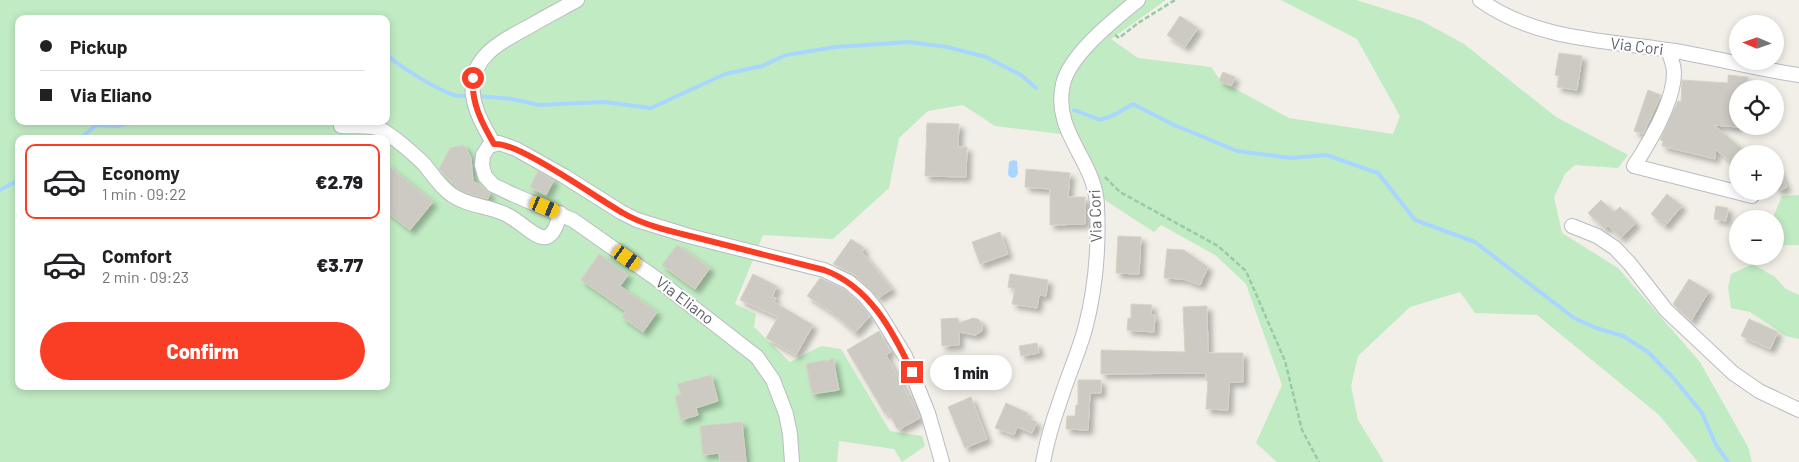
<!DOCTYPE html>
<meta charset="utf-8">
<style>
:root{--surface:#fff;--page:#f6f6f6;--text:#202124;--muted:#757577;--line:#e0e0e0;--accent:#f93e25}
body{margin:0;font-family:Barlow,sans-serif;background:var(--page);color:var(--text);height:100vh;display:flex;flex-direction:column;font-size:19px;white-space:nowrap}
*{box-sizing:border-box;margin:0}
p{font-size:16px;color:var(--muted)}
.icon{flex:none;width:28px;height:28px;fill:none;stroke:currentColor;stroke-width:2;stroke-linecap:round;stroke-linejoin:round}
.map{position:relative;flex:1;overflow:hidden}
.details{position:absolute;left:15px;top:135px;width:375px;height:255px;display:flex;flex-direction:column;background:var(--surface);border-radius:10px;box-shadow:0 2px 8px #0003}
.details>*{flex:none}
.hud{position:absolute;left:15px;top:15px;width:375px;height:110px;border-radius:10px;box-shadow:0 2px 8px #0003;display:grid;align-content:center;height:110px;padding:0 25px;background:var(--surface)}
.needle{width:32px;rotate:272deg}
.buttons{position:absolute;left:1729px;top:15px;display:grid;gap:10px}
.buttons a{display:grid;place-items:center;width:55px;height:55px;border-radius:50%;background:var(--surface);box-shadow:0 2px 8px #0003;font-size:25px}
.end{position:absolute;width:22px;height:22px;margin:-11px;border:6px solid #f93e25;background:#fff;box-shadow:0 0 0 2px #fff}
.from{border-radius:50%}
.bubble{position:absolute;height:35px;border-radius:18px;background:var(--surface);box-shadow:0 2px 8px #0003;font-size:16px;font-weight:800;line-height:35px;text-align:center}
.car{position:absolute;width:15px;height:30px;margin:-15px -8px;border-radius:6px;box-shadow:0 0 4px 1px #0007;background:linear-gradient(#f5c518 24%,#345 0 40%,#f5c518 0 76%,#345 0 86%,#f5c518 0)}
.hud b{display:flex;align-items:center;gap:18px;height:48px;font-size:19px}
.hud b+b{border-top:1px solid var(--line)}
.hud i{width:12px;height:12px;background:var(--text)}
ul{padding:9px 0 0;list-style:none}
li{display:flex;align-items:center;gap:15px;height:75px;margin:0 10px 8px;padding:0 15px;border:2px solid transparent;border-radius:10px}
li div{flex:1}
li b{display:block;font-size:19px}
li em{font-style:normal;font-weight:800}
li.selected{border-color:var(--accent)}
li>.icon{width:45px;height:45px;stroke-width:1.5}
.primary-button{display:flex;gap:10px;margin-top:auto;padding:10px 25px}
.primary-button a{flex:1;height:58px;border-radius:30px;background:var(--accent);color:#fff;font-size:20px;font-weight:800;line-height:58px;text-align:center}
.map>svg:first-child{display:block}
</style>
<div class="map">
<svg width="1799" height="462" viewBox="0 0 1799 462">
<defs>
<filter id="shadow"><feDropShadow dx="4.5" dy="4.5" stdDeviation="2.5" flood-color="#0004"/></filter>
</defs>
<rect width="100%" height="100%" fill="#f1efe7"/>
<path fill="#c1ebc3" fill-rule="evenodd" d="M0 0H1166L1111 39 1138 58 1211 67 1221 81 1289 118 1393 134 1400 116 1357 39 1281 0H1356L1420 20 1464 44 1556 117 1628 155 1618 168 1575 165 1565 174 1554 197 1562 233 1618 268 1700 362 1748 447 1752 462H1698L1659 415 1537 315 1475 313 1460 292 1410 307 1358 356 1351 386 1358 420 1384 462H1277L1256 443 1282 385 1246 284 1215 255 1161 225 1154 232 1097 195 1069 135 995 126 963 105 928 111 899 138 889 188 833 239 763 235 735 304 756 314 754 327 790 362 821 346 841 349 890 431 922 436 925 446 902 462 894 449 839 441 837 462H0ZM19 19H386V121H19ZM19 139H386V386H19Z
M1799 195V245H1775L1774 215 1782 196Z
M1753 264 1775 277 1786 289 1799 295V339L1786 336 1750 312 1731 308 1728 288 1731 274Z"/>
<path fill="#a9d6ff" d="M1013 160 1017 161 1018 173 1016 177 1012 178 1008 175 1009 162Z"/>
<g fill="none" stroke-linecap="round" stroke-linejoin="round">
<path stroke="#a9d6ff" stroke-width="4" d="M386 54C400 67 436 89 454 95 458 96 465 96 470 96
M477 96 512 99 539 105 604 102 651 108 725 74 762 66 786 55 836 47 909 42 947 47 986 57 1021 75 1036 88
M1074 110 1100 120 1114 115 1133 104 1172 124 1237 151 1291 158 1326 155 1378 173 1415 220 1475 242 1574 318 1596 328 1623 336 1648 352 1676 381 1702 413 1716 445 1728 462
M80 139 96 125 118 126 135 121
M0 190 19 180"/>
</g>
<path fill="#cdcac3" stroke="#d7d2c4" filter="url(#shadow)" d="M1180 16 1198 28 1185 47 1167 35Z
M1559 53 1582 56 1577 90 1557 87 1559 76 1555 75Z
M1223 72 1235 77 1231 86 1219 81Z
M1728 75 1748 77 1747 89H1738V127L1714 125 1748 154H1738V168L1715 149V159L1662 146 1663 141 1660 140 1678 101 1681 102 1682 80 1728 83Z
M1648 90 1661 95 1643 134 1634 131Z
M927 123 959 124 958 147H967L966 177 925 176Z
M464 145 471 158 473 181 490 193 488 199 469 194 457 188 439 169 450 148Z
M386 164 433 202 410 230 386 211Z
M1775 164 1787 187 1778 191 1775 185Z
M1026 169 1070 173 1068 197H1085V224L1050 225V189L1025 187Z
M538 171 554 180 546 195 530 187Z
M1667 194 1682 206 1665 226 1651 214Z
M1601 200 1614 212 1620 207 1636 223 1621 238 1608 226 1605 229 1588 213Z
M1716 206 1728 208 1726 221 1714 219Z
M1000 232 1008 254 980 264 972 242Z
M1118 236 1141 237 1139 274 1116 273Z
M851 239 864 248 862 252 892 289 878 298 855 275 833 264Z
M677 245 710 268 695 289 662 265Z
M1167 249 1184 250 1208 267 1200 285 1183 279 1164 278Z
M599 254 628 275 620 286 657 312 643 332 622 317 626 311 581 280Z
M753 274 777 286 772 297 776 298 774 302 813 325 796 355 766 338 778 317 740 300Z
M1010 274 1048 280 1046 296 1039 295 1037 308 1012 304 1015 289 1008 287Z
M820 278 844 289 859 302 870 316 855 333 833 313 807 296Z
M1689 279 1709 291 1691 321 1673 304Z
M1131 304 1152 305 1151 315H1155L1154 332 1127 330 1128 318H1131Z
M1207 306 1208 353H1243V382H1229L1228 410 1206 409 1208 381H1206V373L1101 374V350L1185 352 1183 307Z
M958 318 959 323 973 318 978 319 982 323V331L975 335 959 332V345L942 346 941 319Z
M1749 319 1778 332 1770 349 1741 336Z
M879 331 891 352 886 355 920 418 898 430 888 412 885 414 847 350Z
M1037 343 1039 353 1021 356 1019 346Z
M833 358 839 390 812 394 806 364 825 360 826 362Z
M711 375 718 401 696 408 698 415 681 420 675 396 681 394 677 384Z
M1078 380H1101V393H1090L1088 430 1066 429 1067 416H1075L1076 405H1078Z
M971 397 987 439 965 448 948 407Z
M1006 403 1028 413 1026 417 1037 422 1032 433 1017 427 1014 435 995 428Z
M742 422 746 462H720L719 453 703 455 700 426Z"/>
<g fill="none" stroke-linecap="round" stroke-linejoin="round">
<defs>
<path id="minor" d="M1480 0C1537 41 1608 40 1675 51 1716 58 1757 69 1799 75
M1668 50C1671 58 1674 65 1674 73 1674 101 1649 143 1634 166L1752 196
M341 126C353 127 372 124 382 130 393 136 415 155 424 164 433 175 440 187 452 195 469 207 492 206 509 216 532 229 550 258 560 213
M494 144C485 129 475 112 473 95 468 57 502 41 530 26 545 17 561 9 577 0
M1572 226 1597 236 1615 248 1630 264 1666 310 1733 373 1759 391 1799 410
M792 462 790 434 786 414 773 380 757 357 654 277 573 220 514 195 493 185 485 176 482 165 483 155 489 146 499 143 516 149 564 176 621 212 637 220 689 236 824 270 849 282 865 296 878 312 905 356 928 413 942 462
M1043 462C1047 442 1052 423 1059 404 1067 378 1078 354 1085 329 1096 288 1099 246 1097 205 1095 159 1052 133 1063 84 1070 54 1115 19 1138 0"/>
</defs>
<use href="#minor" stroke="#b9bcc1" stroke-width="16"/>
<path stroke="#98caa9" stroke-width="2.5" stroke-dasharray="5 2.5" stroke-linecap="butt" d="M1115 35 1119 38 1138 23 1175 0
M1105 177 1120 192 1218 246 1246 271 1285 361 1302 430 1319 462"/>
<use href="#minor" stroke="#fff" stroke-width="14"/>
</g>
<g fill="none" stroke-linecap="round" stroke-linejoin="round">
<path stroke="#f93e25" stroke-width="6" d="M473 78C471 103 482 123 494 144 517 141 598 199 623 213 645 226 674 232 698 238 740 249 782 259 824 270 869 286 893 331 912 372"/>
</g>
<g text-anchor="middle" stroke-width="4" stroke-linejoin="round" paint-order="stroke">
<g font-size="16" fill="#5e6268" stroke="#fff">
<text transform="translate(1637 46) rotate(7)" y="6">Via Cori</text>
<text transform="translate(1095 216) rotate(-92)" y="6">Via Cori</text>
<text transform="translate(685 300) rotate(37)" y="6">Via Eliano</text>
</g>
</g>
</svg>
<div class="buttons">
<a><svg class="needle" viewBox="-14 -14 28 28"><path d="M0-13l5 13h-10z" fill="#e53935"/><path d="M0 13l5-13h-10z" fill="#757577"/></svg></a>
<a><svg class="icon" aria-label="locate" viewBox="0 0 24 24"><circle cx="12" cy="12" r="6"/><path d="M12 2v4M12 18v4M2 12h4M18 12h4"/></svg></a>
<a>+</a>
<a>−</a>
</div>
<i class="end from" style="left:473px;top:78px"></i>
<i class="end" style="left:912px;top:372px"></i>
<div class="bubble" style="left:930px;top:355px;width:82px">1 min</div>
<i class="car" style="left:545px;top:207px;rotate:112deg"></i>
<i class="car" style="left:627px;top:258px;rotate:125deg"></i>
<div class="hud">
<b><i class="from"></i>Pickup</b>
<b><i></i>Via Eliano</b>
</div>
<section class="details">
<ul>
<li class="selected"><svg class="icon" aria-label="car" viewBox="0 0 24 24"><path d="M5 17H2v-5l4-1 3-4h7l3 4 3 1v5h-3M9 17h6M6 11h13"/><circle cx="7" cy="17" r="2"/><circle cx="17" cy="17" r="2"/></svg><div><b>Economy</b><p>1 min · 09:22</p></div><em>€2.79</em></li>
<li><svg class="icon" aria-label="car" viewBox="0 0 24 24"><path d="M5 17H2v-5l4-1 3-4h7l3 4 3 1v5h-3M9 17h6M6 11h13"/><circle cx="7" cy="17" r="2"/><circle cx="17" cy="17" r="2"/></svg><div><b>Comfort</b><p>2 min · 09:23</p></div><em>€3.77</em></li>
</ul>
<div class="primary-button"><a>Confirm</a></div>
</section>
</div>
